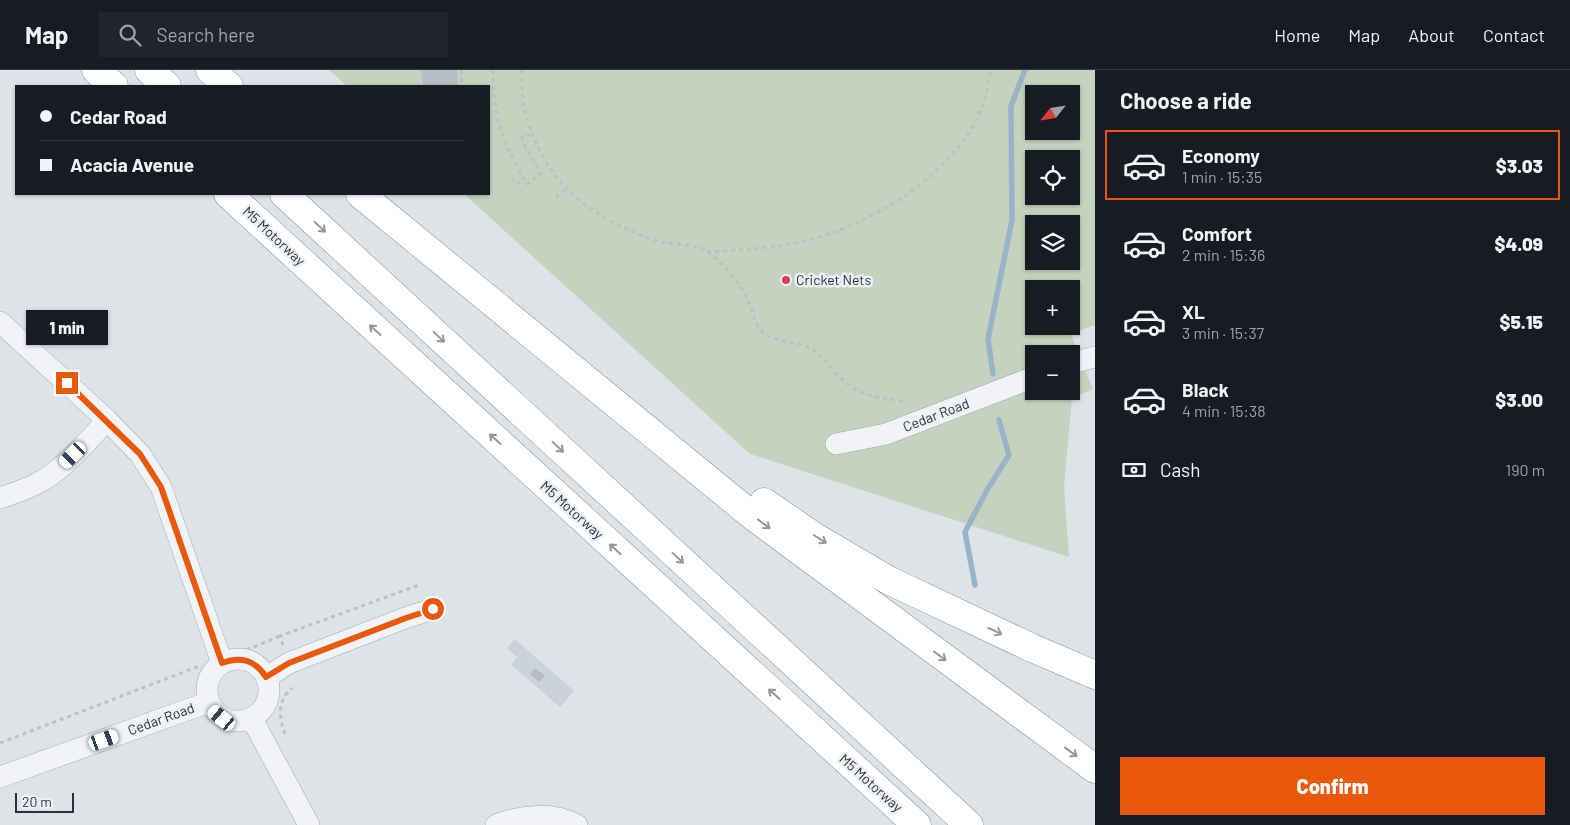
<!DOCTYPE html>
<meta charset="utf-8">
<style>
:root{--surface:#171b24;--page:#20242c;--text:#f1f3f6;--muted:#9ea1a6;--line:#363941;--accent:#ea580c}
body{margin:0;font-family:Barlow,sans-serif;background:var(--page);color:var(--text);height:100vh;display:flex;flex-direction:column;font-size:19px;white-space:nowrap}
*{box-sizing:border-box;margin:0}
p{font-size:16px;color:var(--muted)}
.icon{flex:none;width:28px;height:28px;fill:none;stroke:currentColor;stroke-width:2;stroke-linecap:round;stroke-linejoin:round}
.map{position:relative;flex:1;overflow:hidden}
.side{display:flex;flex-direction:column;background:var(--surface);width:475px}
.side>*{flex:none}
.hud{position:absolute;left:15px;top:15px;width:475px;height:110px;border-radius:0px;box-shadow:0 1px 4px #0004;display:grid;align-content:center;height:110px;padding:0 25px;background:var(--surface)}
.needle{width:32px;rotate:240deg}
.controls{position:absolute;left:1025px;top:15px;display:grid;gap:10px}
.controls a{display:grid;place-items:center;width:55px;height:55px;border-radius:0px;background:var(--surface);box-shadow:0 1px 4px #0004;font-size:25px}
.scale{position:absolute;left:15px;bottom:12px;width:59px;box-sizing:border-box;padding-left:5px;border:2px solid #27313f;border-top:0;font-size:14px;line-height:18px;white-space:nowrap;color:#27313f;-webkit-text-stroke:4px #eef2f6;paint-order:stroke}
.end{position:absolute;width:22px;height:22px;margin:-11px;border:6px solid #ea580c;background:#fff;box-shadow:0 0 0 2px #fff}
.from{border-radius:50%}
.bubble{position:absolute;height:35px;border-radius:0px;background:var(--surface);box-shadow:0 1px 4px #0004;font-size:16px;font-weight:800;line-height:35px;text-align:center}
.car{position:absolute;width:15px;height:30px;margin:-15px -8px;border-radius:6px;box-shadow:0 0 4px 1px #0007;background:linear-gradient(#fff 24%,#345 0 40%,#fff 0 76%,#345 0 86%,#fff 0)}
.hud b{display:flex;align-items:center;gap:18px;height:48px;font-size:19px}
.hud b+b{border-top:1px solid var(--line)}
.hud i{width:12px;height:12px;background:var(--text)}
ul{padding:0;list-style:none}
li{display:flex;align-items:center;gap:15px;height:70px;margin:0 10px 8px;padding:0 15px;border:2px solid transparent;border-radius:0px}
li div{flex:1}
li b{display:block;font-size:19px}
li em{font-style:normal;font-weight:800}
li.active{border-color:var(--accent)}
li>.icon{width:45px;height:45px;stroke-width:1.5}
h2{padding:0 25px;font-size:22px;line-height:60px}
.pay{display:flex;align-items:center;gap:12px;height:55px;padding:0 25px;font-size:19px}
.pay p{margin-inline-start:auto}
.button{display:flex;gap:10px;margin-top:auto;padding:10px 25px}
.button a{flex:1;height:58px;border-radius:0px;background:var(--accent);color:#fff;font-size:20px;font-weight:800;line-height:58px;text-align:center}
header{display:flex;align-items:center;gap:30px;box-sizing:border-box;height:70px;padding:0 25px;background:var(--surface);border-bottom:1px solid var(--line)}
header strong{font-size:24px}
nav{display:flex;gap:28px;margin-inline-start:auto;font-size:18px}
.search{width:350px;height:45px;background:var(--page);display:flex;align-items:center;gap:12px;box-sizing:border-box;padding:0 18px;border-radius:0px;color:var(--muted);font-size:19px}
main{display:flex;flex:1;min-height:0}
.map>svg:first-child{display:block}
</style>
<header>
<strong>Map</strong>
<div class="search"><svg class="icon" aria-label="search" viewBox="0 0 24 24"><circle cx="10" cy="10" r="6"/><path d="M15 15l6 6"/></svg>Search here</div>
<nav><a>Home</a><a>Map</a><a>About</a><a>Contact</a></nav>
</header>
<main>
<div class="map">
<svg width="1095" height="755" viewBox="0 0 1095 755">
<rect width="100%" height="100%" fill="#dee3e8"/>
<path fill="#ccd2da" d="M515 569 574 621 560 637 511 595 517 587 507 578Z"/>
<path fill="#c5d2bf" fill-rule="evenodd" d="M329 0H1095V255L1071 264 1093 319 1072 328 1064 416 1069 487 750 384 464 124H489V16H347ZM1034 24H1071V61H1034ZM1034 89H1071V126H1034ZM1034 154H1071V191H1034ZM1034 219H1071V256H1034ZM1034 284H1071V321H1034Z"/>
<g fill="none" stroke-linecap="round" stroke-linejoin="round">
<path stroke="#99b3c9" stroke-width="5.5" d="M993 304 988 269 1012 150 1011 36 1025 0
M975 515 965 462 987 420 1009 385 999 350"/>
</g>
<path fill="#b6bcc5" d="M421 0H457L458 16H423Z
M535 598 545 606 539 612 530 604Z"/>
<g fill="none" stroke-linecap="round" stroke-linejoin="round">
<defs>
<path id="street" d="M0 252 107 350 140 384 161 417 222 593
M1071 293 1095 287
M836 374 886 364 1034 307
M0 428C14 423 28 419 40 412 66 397 87 372 107 350
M207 620a31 31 0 1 1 62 0a31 31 0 1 1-62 0Z
M267 607 289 593 405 548 433 539
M252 649 309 755
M0 707 209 632
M496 755C521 745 553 742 577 755"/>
<path id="highway" d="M96 0 114 16
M149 0 167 16
M210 0 229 16
M228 124 917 755
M284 124 969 755
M360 124 754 447 1095 699
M764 432 815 467 888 510 1032 578 1095 605"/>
</defs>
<use href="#street" stroke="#a3aab2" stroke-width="22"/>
<use href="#highway" stroke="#86919f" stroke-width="29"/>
<path stroke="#bcc1c6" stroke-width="3" stroke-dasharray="4 4" stroke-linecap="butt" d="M461 0 462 16
M493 0C493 48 503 73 527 114L541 103 525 76 522 67 533 64
M522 0C518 41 539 91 568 120 588 140 616 155 642 166 648 168 654 170 660 172 671 174 698 175 705 180 724 194 741 213 750 235 753 241 754 250 758 256 769 275 795 269 812 279 829 290 838 311 857 320 872 328 892 329 908 332
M512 108 517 114 524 110
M556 128 567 118
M707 182C742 180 776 178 809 170 872 154 952 105 979 44 986 30 988 15 991 0
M283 575 280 566 419 515
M239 583 280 566
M285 664C279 647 277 631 292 618
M0 673 202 595"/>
<use href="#street" stroke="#f1f3f6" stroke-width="21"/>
<use href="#highway" stroke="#fff" stroke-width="28"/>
</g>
<defs><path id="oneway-shaft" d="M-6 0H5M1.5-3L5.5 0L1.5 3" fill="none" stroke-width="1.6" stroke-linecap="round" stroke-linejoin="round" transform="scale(1.25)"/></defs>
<g stroke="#93989f">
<use href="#oneway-shaft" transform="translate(320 157) rotate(43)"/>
<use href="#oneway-shaft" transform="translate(375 260) rotate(-138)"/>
<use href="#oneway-shaft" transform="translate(439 267) rotate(43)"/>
<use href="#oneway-shaft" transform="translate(495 369) rotate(-138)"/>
<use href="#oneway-shaft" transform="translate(558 377) rotate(43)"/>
<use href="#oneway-shaft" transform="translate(764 454) rotate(37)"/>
<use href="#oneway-shaft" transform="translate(820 469) rotate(32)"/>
<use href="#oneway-shaft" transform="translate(615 479) rotate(-138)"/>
<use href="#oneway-shaft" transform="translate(678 488) rotate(43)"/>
<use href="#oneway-shaft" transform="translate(995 561) rotate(25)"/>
<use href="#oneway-shaft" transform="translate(940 586) rotate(37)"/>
<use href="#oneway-shaft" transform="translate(774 624) rotate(-138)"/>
<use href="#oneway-shaft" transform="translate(1071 682) rotate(36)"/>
</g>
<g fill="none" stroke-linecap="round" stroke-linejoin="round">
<path stroke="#ea580c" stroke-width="6" d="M67 313 140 384 161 417 222 593C241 586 255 590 266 607L289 593 406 548 433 539"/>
</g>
<circle fill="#d0415f" stroke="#eef2f6" stroke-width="2" cx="786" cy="210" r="5"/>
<g text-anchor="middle" stroke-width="5" stroke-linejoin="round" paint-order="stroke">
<g font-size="14" fill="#27313f" stroke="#eef2f6">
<text transform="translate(274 166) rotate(43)" y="5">M5 Motorway</text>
<text transform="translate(936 345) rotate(-21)" y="5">Cedar Road</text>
<text transform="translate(572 440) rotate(42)" y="5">M5 Motorway</text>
<text transform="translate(161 649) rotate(-20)" y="5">Cedar Road</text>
<text transform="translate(871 713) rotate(42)" y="5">M5 Motorway</text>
</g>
<g font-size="14" fill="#27313f" stroke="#eef2f6" text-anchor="start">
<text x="796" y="215">Cricket Nets</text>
</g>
</g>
</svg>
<div class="controls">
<a><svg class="needle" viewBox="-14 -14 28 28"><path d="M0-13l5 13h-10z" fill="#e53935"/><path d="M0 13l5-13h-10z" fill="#9ea1a6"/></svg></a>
<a><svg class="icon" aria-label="locate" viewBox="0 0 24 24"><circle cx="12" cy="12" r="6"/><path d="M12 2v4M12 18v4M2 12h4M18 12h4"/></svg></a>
<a><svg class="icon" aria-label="layers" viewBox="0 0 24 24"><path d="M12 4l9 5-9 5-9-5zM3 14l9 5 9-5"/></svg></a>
<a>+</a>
<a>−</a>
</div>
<div class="scale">20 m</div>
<i class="end from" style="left:433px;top:539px"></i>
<i class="end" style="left:67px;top:313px"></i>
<div class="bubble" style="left:26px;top:240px;width:82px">1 min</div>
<i class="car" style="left:73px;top:385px;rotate:225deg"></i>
<i class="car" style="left:222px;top:648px;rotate:310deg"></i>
<i class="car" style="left:104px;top:670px;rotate:70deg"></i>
<div class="hud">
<b><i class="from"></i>Cedar Road</b>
<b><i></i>Acacia Avenue</b>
</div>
</div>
<section class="side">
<h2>Choose a ride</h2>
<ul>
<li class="active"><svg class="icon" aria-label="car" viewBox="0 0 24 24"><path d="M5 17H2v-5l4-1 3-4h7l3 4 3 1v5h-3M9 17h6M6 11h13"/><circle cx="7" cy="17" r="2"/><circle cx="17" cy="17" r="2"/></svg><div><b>Economy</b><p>1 min · 15:35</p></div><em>$3.03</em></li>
<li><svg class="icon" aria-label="car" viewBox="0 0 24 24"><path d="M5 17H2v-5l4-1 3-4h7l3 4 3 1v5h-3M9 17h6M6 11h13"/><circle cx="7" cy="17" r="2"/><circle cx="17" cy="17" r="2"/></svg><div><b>Comfort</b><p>2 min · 15:36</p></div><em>$4.09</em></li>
<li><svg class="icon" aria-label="car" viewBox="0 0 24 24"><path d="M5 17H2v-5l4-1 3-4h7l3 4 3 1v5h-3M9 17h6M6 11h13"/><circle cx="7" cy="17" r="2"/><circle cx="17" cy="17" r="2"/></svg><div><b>XL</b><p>3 min · 15:37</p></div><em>$5.15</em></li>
<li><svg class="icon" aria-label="car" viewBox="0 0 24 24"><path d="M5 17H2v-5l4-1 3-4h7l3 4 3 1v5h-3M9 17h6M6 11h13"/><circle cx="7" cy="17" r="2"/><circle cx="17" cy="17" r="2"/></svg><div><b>Black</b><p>4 min · 15:38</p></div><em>$3.00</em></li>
</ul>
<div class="pay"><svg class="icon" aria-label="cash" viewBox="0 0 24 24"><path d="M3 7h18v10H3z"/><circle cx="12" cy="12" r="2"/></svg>Cash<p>190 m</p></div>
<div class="button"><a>Confirm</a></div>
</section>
</main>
